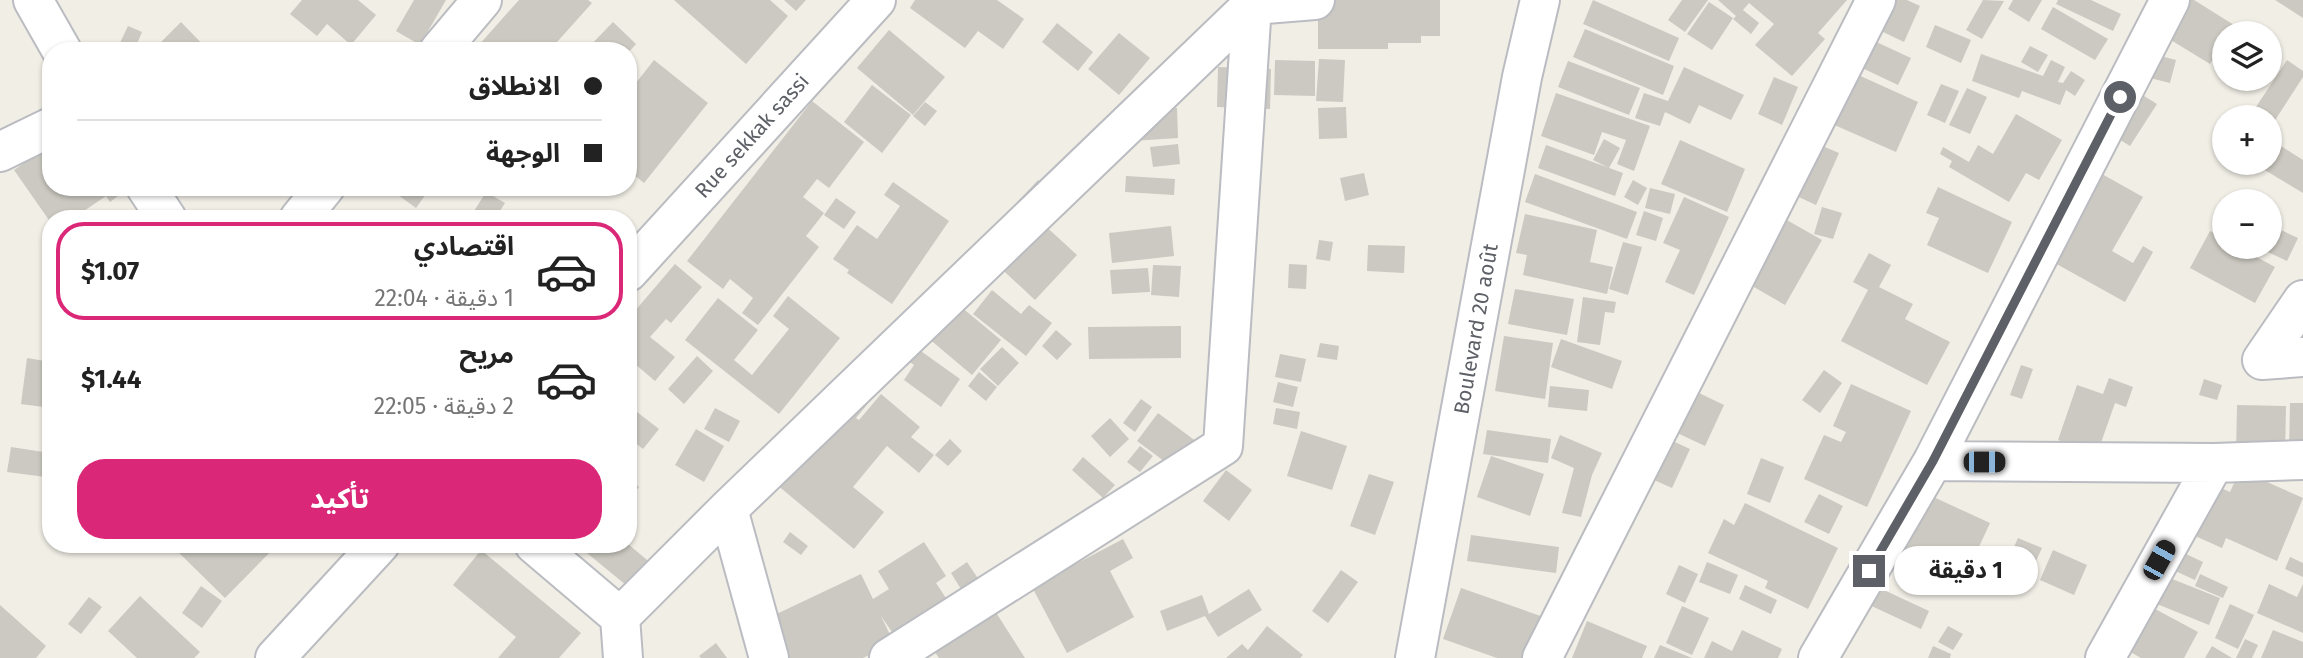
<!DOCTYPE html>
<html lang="ar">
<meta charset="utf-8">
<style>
:root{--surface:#fff;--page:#f6f6f6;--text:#222;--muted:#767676;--line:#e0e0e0;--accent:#db2777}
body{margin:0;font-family:"Fira Sans","Noto Sans Arabic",sans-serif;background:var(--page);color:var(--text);direction:rtl;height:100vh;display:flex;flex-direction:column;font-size:26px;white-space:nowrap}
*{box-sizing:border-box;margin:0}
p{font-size:23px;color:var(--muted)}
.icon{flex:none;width:38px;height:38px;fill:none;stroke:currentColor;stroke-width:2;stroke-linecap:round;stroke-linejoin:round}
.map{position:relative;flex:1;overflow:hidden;direction:ltr}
.drawer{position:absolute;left:42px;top:210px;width:595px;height:343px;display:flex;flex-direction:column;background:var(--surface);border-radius:28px;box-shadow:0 2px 5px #0004;direction:rtl}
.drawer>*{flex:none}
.hud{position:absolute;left:42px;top:42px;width:595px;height:154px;border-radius:28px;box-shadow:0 2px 5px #0004;direction:rtl;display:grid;align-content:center;height:154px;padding:0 35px;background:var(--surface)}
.buttons{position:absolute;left:2212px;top:21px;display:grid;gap:14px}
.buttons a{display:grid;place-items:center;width:70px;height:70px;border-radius:50%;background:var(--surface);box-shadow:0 2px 5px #0004;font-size:35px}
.end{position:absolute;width:32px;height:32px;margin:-16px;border:9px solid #5d6066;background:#fff;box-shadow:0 0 0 4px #fff}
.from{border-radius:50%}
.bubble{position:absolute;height:49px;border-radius:24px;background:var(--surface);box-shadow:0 2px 5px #0004;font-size:23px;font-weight:700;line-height:49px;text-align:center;direction:rtl}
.car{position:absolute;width:21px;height:42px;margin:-21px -10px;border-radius:9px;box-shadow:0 0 5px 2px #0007;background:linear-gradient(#222 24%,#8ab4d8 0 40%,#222 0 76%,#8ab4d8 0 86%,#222 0)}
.hud b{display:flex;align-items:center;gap:24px;height:66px;font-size:26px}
.hud b+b{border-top:2px solid var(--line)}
.hud i{width:18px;height:18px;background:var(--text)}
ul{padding:12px 0 0;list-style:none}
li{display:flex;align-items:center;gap:21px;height:98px;margin:0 14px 10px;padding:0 21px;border:4px solid transparent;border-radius:28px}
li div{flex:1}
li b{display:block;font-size:26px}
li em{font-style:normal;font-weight:700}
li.on{border-color:var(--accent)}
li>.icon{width:63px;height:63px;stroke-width:1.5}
.primary-button{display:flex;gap:14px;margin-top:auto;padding:14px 35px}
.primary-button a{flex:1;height:80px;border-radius:28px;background:var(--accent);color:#fff;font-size:28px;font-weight:700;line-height:80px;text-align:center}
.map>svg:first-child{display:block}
</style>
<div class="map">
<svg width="2303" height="658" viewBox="0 0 2303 658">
<rect width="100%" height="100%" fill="#f0eee5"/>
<path fill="#cbc9c1" d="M302 0H358L376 15 351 45 327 24 317 36 290 14Z
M414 0H446L420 45 396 31Z
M519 0H588L592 3 549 51H484L478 46Z
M674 0H770L788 16 746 64Z
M784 0H806L796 11Z
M915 0H997L1024 19 1003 49 978 31 965 48 910 8Z
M1318 0H1440V36H1421V43H1388V49H1318Z
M1593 0 1679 38 1669 61 1583 24Z
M1682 0H1708L1685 32 1668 20Z
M1718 0H1847L1818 33 1825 39 1792 76 1755 45 1774 24 1749 3 1743 10 1759 23 1751 34 1733 19 1736 16Z
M1895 0H1907L1920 6 1904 42 1881 31Z
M1983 0 2004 1 1982 39 1966 30Z
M2013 0H2042L2029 22 2008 9Z
M2058 0H2091L2121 14 2113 31 2056 4Z
M2182 0H2194L2234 25 2229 33H2224V41L2210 64 2161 34Z
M2275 0H2303V18Z
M1709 2 1733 18 1712 50 1687 34Z
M2053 7 2108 39 2095 60 2041 29Z
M181 22 209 51H152Z
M613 22 636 44 628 53V51H585Z
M1057 23 1093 52 1078 71 1042 42Z
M1935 25 1971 40 1961 63 1926 47Z
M128 26 142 32 134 51 118 47Z
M1585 29 1674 66 1663 95 1573 57Z
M889 30 945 77 913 115 857 68Z
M1119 33 1150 58 1119 95 1088 69Z
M1872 40 1911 58 1898 85 1860 67Z
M2030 46 2048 55 2038 72 2021 62Z
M2149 53 2176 60 2170 83 2142 76Z
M1981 54 2043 76 2051 60 2065 67 2058 82 2063 83 2071 71 2085 80 2075 96 2066 90 2060 105 2022 91 2019 98 1972 81Z
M1319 59 1345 60 1343 102 1316 101Z
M654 60 708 103 644 183 628 170V93Z
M1275 60 1315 61V96L1274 95Z
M2287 60 2303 71V77L2272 125 2270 117H2259L2252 113Z
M1568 61 1640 88 1629 115 1558 87Z
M1218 67 1271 69 1270 109 1217 107Z
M1684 67 1744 95 1731 120 1699 105 1690 124 1665 112 1660 126 1635 118 1644 93 1668 101Z
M1845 69 1918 102 1896 152 1823 120Z
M1774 77 1798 87 1782 125 1758 114Z
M1941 84 1959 91 1945 123 1927 115Z
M872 85 911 115 882 153 844 122Z
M1967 88 1987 97 1970 134 1949 125Z
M2131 88 2157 104 2130 146 2104 130Z
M1556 93 1650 126 1634 171 1617 164 1626 140 1602 132 1594 155 1541 136Z
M812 101 864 142 829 188 817 179 803 197 824 213 806 236 819 247 758 325 742 313 753 298 730 279 723 289 687 261Z
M925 102 937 111 925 126 913 116Z
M1346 107 1347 138 1319 139 1318 108Z
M1177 108 1178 138 1132 141 1130 111Z
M2016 114 2062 140 2039 180 2026 173 2009 202 1949 167 1952 161 1940 154 1943 147 1969 162 1978 145 1993 154Z
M1604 139 1620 148 1609 168 1593 160Z
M2270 139 2303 160V193L2253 163H2270Z
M1680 140 1745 169 1727 212 1661 184Z
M1813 142 1839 153 1816 205 1790 193Z
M51 144V187H124L126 190 110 202 106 196 72 219H51V223L14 170Z
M1178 144 1180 164 1153 167 1150 147Z
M1546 145 1623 173 1615 196 1538 168Z
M2084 164 2143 197 2112 251 2133 263 2143 246 2153 252 2125 302 2035 252Z
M1364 173 1369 195 1345 201 1340 178Z
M1535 174 1637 212 1627 239 1525 202Z
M1126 176 1175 179 1174 195 1125 192Z
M1038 180 1048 190 1029 211 1077 255 1035 300 977 246Z
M1633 180 1647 188 1638 205 1624 197Z
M893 182 949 221 892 304 847 273 849 270 833 259 857 225 877 239 900 206 884 195Z
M387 187H431L416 208Z
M1938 187 2012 222 1988 273 1927 245 1939 218 1926 213Z
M1650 188 1675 194 1670 214 1645 208Z
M486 192 505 203 495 219H469Z
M1684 197 1729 217 1694 295 1665 282 1680 250 1663 243Z
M836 198 856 212 844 229 824 215Z
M1822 207 1842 213 1833 239 1814 234Z
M1644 211 1663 218 1656 241 1636 235Z
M1771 211 1822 240 1785 305 1733 275Z
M1525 214 1597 230 1590 262 1613 267 1607 294 1523 275 1527 255 1516 253Z
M2270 225 2298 238 2287 261 2257 247H2270Z
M1171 226 1174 256 1112 263 1109 233Z
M2210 231 2224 239V247H2238L2275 267 2255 303 2190 268Z
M1319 240 1333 242 1330 261 1316 259Z
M1623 242 1642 247 1628 295 1609 289Z
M1368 245 1405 246 1404 273 1367 271Z
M1869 253 1891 265 1879 287 1913 304 1905 319 1950 342 1927 385 1841 341 1868 290 1853 282Z
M675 264 702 287 671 323 666 319 650 337 675 357 655 381 628 358V319Z
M1289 264 1307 265 1306 289 1288 288Z
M1153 265 1181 266 1179 297 1151 295Z
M1148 268 1150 292 1112 294 1110 270Z
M937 287 1001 340 972 375 908 321Z
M1515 289 1574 299 1567 335 1508 324Z
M992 290 1021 314 1029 305 1052 323 1026 356 973 314Z
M788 296 840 338 779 414 685 340 718 298 758 330 734 360 752 375 789 329 773 316Z
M1583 297 1616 302 1614 313 1605 312 1600 345 1577 342Z
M1181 326V358L1089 359 1088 327Z
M1056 330 1072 344 1057 360 1042 346Z
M1504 336 1553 343 1545 399 1495 391Z
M904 339 960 379 941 407 904 380 914 365 895 351Z
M1561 339 1622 361 1612 389 1551 367Z
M1320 343 1339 346 1337 360 1317 357Z
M1002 347 1019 363 998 386 980 369Z
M1280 354 1306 359 1301 382 1275 377Z
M697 356 713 371 684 404 668 389Z
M27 358 51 362V408L21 404Z
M1714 361 1699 393 1724 405 1705 446 1658 424Z
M2021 365 2033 369 2022 399 2010 395Z
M1824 370 1842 383 1820 413 1802 400Z
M979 372 997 387 986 401 968 386Z
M2109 378 2133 387 2126 407 2115 403 2097 454 2058 440 2077 385 2103 394Z
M888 379 856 418 859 420 881 394 920 427 911 437 934 455 919 473 887 446 853 487 884 512 854 549 770 479Z
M2204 379 2222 385 2217 400 2199 395Z
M1278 382 1298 387 1293 407 1273 402Z
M1851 384 1911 411 1867 507 1804 479 1824 435 1841 442 1846 432 1833 426Z
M1550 386 1589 390 1587 411 1548 407Z
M1141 399 1152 407 1135 432 1123 423Z
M2290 403H2303V451L2289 450Z
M628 405 659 429 643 449 628 437Z
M2237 405 2286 406 2285 457 2236 455Z
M715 408 740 421 729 442 704 429Z
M1276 408 1300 412 1297 429 1273 424Z
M1158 413 1201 445 1180 473 1137 441Z
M1110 418 1129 439 1110 457 1091 436Z
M696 429 724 446 704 482 675 465Z
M1487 430 1551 439 1548 463 1483 454Z
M1301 431 1347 446 1332 490 1287 476Z
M1651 431 1690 449 1672 488 1634 471Z
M1560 435 1602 453 1592 475 1581 517 1562 513 1574 468 1551 458Z
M950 439 962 451 948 466 935 455Z
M1140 446 1153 456 1140 472 1127 462Z
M11 447 50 453 46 477 7 472Z
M1491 456 1544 474 1530 516 1477 497Z
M1083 457 1115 485 1103 498 1072 470Z
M1761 458 1784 467 1770 503 1747 494Z
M1226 470 1252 490 1229 521 1203 501Z
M2240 470 2303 498 2277 561 2226 538 2222 548 2184 531 2206 481 2230 492Z
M1369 474 1394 482 1375 535 1350 526Z
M628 478 639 487 628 501Z
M1916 489 1990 523 1959 590 1885 556Z
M1819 494 1843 506 1829 534 1804 522Z
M1745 503 1838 548 1808 609 1765 588 1768 581 1708 553 1724 519 1734 525Z
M790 532 808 546 801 555 783 542Z
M1471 535 1559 547 1556 573 1467 561Z
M2018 538 2042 548 2024 587 2001 576Z
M1123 539 1133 558 1110 571 1134 617 1067 653 1032 587Z
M924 542 946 576 936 583 946 598 892 632 881 616 894 643 863 658H785L766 619 861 574 873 599 889 589 878 571Z
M170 544H278L225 598Z
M576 544H628L653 565 632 590Z
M2171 547 2203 562 2195 580 2162 565Z
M481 550 581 633 559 658H498L516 637 453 585Z
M2053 550 2087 565 2074 595 2040 580Z
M2290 557 2303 563V577L2285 569Z
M967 562 981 583 964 594 951 573Z
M1707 562 1738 575 1730 594 1699 582Z
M1679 565 1698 574 1685 603 1666 594Z
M1341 570 1358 582 1328 623 1312 611Z
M2157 573 2220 598 2209 625 2147 600Z
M2200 574 2228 587 2223 598 2195 586Z
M1871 584 1929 611 1921 629 1863 602Z
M2269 584 2297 597 2303 584V633L2257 613Z
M1745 585 1777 600 1771 614 1739 599Z
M201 586 222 601 202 628 182 613Z
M1461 588 1552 620 1539 658H1497L1443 639Z
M1249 589 1262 610 1218 637 1205 616 1167 631 1160 611 1202 595 1209 614Z
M140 596 200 652 194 658H137L108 631Z
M89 597 102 607 81 634 68 624Z
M2144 603 2198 632 2184 658H2141L2120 646Z
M2230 604 2254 615 2238 649 2215 638Z
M0 605 46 646 36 658H0Z
M1682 606 1709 618 1692 655 1666 643Z
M995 611 1025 658H939L933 649Z
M1587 621 1647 646 1642 658H1572Z
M1267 626 1303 655 1300 658H1226L1242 644 1248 650Z
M1948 626 1963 634 1953 650 1938 642Z
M1742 630 1782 649 1778 658H1704L1712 641 1732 651Z
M2273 630 2303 642V658H2261Z
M2245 639 2258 645 2252 658H2236Z
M716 643 727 658H701L699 656Z
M1660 645 1692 658H1654Z
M1933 646 1951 654 1950 658H1928Z
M2212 646 2232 658H2205Z"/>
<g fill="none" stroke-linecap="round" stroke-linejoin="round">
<defs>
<path id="minor" d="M33 0 62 51
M439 51 482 0
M0 152 51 127
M146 187 167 219
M299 219 325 187
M628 272 876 0
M2303 300 2262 360 2303 357
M1933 461 2214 463 2303 460
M728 509 769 658
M534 544 620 617 728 509 1252 5 1315 0
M620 617 623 658
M275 658 380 544
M889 658 1223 446 1252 5
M1415 658 1522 77 1540 0
M1542 658 1876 0
M1818 658 1933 461 2170 0
M2105 658 2214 463"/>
</defs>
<use href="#minor" stroke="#babcc1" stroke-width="42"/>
<use href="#minor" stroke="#fff" stroke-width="38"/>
</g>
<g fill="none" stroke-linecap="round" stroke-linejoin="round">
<path stroke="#5d6066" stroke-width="9" d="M1869 571 1933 461 2120 97"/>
</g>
<g text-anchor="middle" stroke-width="5" stroke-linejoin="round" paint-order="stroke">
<g font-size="21" fill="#5d6066" stroke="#fff">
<text transform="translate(752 136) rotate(-48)" y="7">Rue sekkak sassi</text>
<text transform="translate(1476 329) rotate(-80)" y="7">Boulevard 20 août</text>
</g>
</g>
</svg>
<div class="buttons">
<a><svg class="icon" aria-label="layers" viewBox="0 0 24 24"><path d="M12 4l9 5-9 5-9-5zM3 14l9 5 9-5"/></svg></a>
<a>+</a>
<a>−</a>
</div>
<i class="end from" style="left:2120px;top:97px"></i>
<i class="end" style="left:1869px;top:571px"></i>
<div class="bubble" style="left:1894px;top:546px;width:144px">1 دقيقة</div>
<i class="car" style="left:1984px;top:462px;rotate:90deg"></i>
<i class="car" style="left:2159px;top:560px;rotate:29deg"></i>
<div class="hud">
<b><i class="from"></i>الانطلاق</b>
<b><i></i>الوجهة</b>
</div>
<section class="drawer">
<ul>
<li class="on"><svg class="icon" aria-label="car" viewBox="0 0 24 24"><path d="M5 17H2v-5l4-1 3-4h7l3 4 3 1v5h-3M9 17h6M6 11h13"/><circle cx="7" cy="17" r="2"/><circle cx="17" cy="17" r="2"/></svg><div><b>اقتصادي</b><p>1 دقيقة · 22:04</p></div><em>$1.07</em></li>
<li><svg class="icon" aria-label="car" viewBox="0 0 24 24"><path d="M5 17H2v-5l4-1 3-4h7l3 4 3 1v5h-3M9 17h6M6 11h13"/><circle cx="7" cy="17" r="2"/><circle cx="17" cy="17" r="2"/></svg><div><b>مريح</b><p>2 دقيقة · 22:05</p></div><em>$1.44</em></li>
</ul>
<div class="primary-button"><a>تأكيد</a></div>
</section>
</div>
